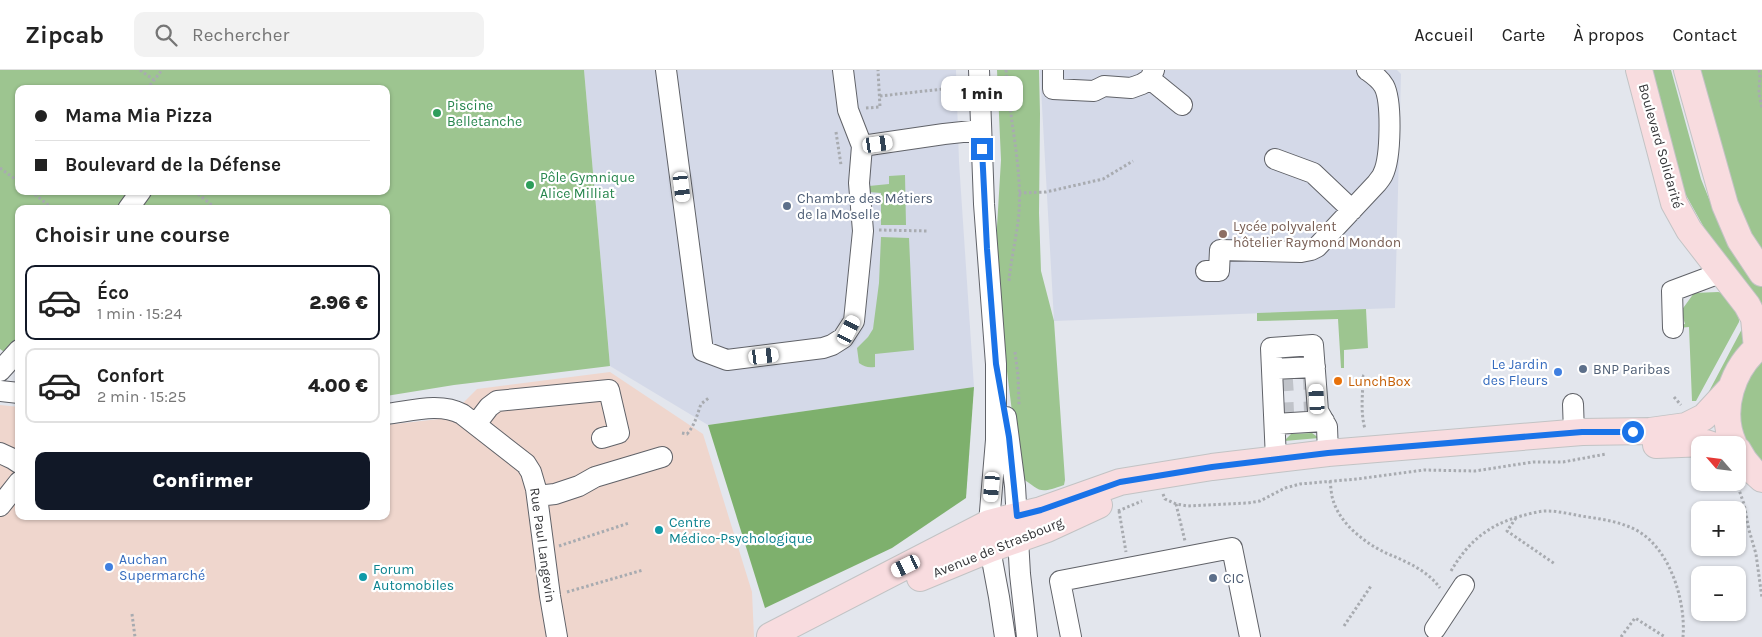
<!DOCTYPE html>
<html lang="fr">
<meta charset="utf-8">
<style>
:root{--surface:#fff;--page:#f2f2f2;--text:#222;--muted:#767676;--line:#e0e0e0;--accent:#111827}
body{margin:0;font-family:Karla,sans-serif;background:var(--page);color:var(--text);height:100vh;display:flex;flex-direction:column;font-size:19px;white-space:nowrap}
*{box-sizing:border-box;margin:0}
p{font-size:16px;color:var(--muted)}
.icon{flex:none;width:28px;height:28px;fill:none;stroke:currentColor;stroke-width:2;stroke-linecap:round;stroke-linejoin:round}
.map{position:relative;flex:1;overflow:hidden}
.details{position:absolute;left:15px;top:135px;width:375px;height:315px;display:flex;flex-direction:column;background:var(--surface);border-radius:10px;box-shadow:0 1px 4px #0004}
.details>*{flex:none}
.guide{position:absolute;left:15px;top:15px;width:375px;height:110px;border-radius:10px;box-shadow:0 1px 4px #0004;display:grid;align-content:center;height:110px;padding:0 20px;background:var(--surface)}
.needle{width:32px;rotate:298deg}
.fabs{position:absolute;left:1691px;top:366px;display:grid;gap:10px}
.fabs a{display:grid;place-items:center;width:55px;height:55px;border-radius:10px;background:var(--surface);box-shadow:0 1px 4px #0004;font-size:25px}
.end{position:absolute;width:22px;height:22px;margin:-11px;border:6px solid #1a73e8;background:#fff;box-shadow:0 0 0 2px #fff}
.from{border-radius:50%}
.bubble{position:absolute;height:35px;border-radius:10px;background:var(--surface);box-shadow:0 1px 4px #0004;font-size:16px;font-weight:800;line-height:35px;text-align:center}
.car{position:absolute;width:15px;height:30px;margin:-15px -8px;border-radius:6px;box-shadow:0 0 4px 1px #0007;background:linear-gradient(#fff 24%,#345 0 40%,#fff 0 76%,#345 0 86%,#fff 0)}
.guide b{display:flex;align-items:center;gap:18px;height:48px;font-size:19px}
.guide b+b{border-top:1px solid var(--line)}
.guide i{width:12px;height:12px;background:var(--text)}
ul{padding:0;list-style:none}
li{display:flex;align-items:center;gap:15px;height:75px;margin:0 10px 8px;padding:0 10px;border:2px solid var(--line);border-radius:10px}
li div{flex:1}
li b{display:block;font-size:19px}
li em{font-style:normal;font-weight:800}
li.selected{border-color:var(--accent)}
li>.icon{width:45px;height:45px;stroke-width:1.5}
h2{padding:0 20px;font-size:22px;line-height:60px}
.cta{display:flex;gap:10px;margin-top:auto;padding:10px 20px}
.cta a{flex:1;height:58px;border-radius:10px;background:var(--accent);color:#fff;font-size:20px;font-weight:800;line-height:58px;text-align:center}
header{display:flex;align-items:center;gap:30px;box-sizing:border-box;height:70px;padding:0 25px;background:var(--surface);border-bottom:1px solid var(--line)}
header strong{font-size:24px}
nav{display:flex;gap:28px;margin-inline-start:auto;font-size:18px}
.search{width:350px;height:45px;background:var(--page);display:flex;align-items:center;gap:12px;box-sizing:border-box;padding:0 18px;border-radius:10px;color:var(--muted);font-size:19px}
.map>svg:first-child{display:block}
</style>
<header>
<strong>Zipcab</strong>
<div class="search"><svg class="icon" aria-label="search" viewBox="0 0 24 24"><circle cx="10" cy="10" r="6"/><path d="M15 15l6 6"/></svg>Rechercher</div>
<nav><a>Accueil</a><a>Carte</a><a>À propos</a><a>Contact</a></nav>
</header>
<div class="map">
<svg width="1762" height="567" viewBox="0 0 1762 567">
<rect width="100%" height="100%" fill="#e3e6ed"/>
<path fill="#efd6cd" d="M610 302 703 364 752 522 754 567H0V335L19 337V446H386V355L448 348 477 319Z"/>
<path fill="#d4d9e8" d="M584 0H956L959 92 974 317 708 355 610 296Z
M1040 0H1397L1401 4 1395 238 1054 251Z"/>
<path fill="#9dc590" fill-rule="evenodd" d="M0 0H584L610 296 454 315 386 326V139H19V292L0 279ZM19 19H386V121H19Z
M997 0H1039L1040 44 1039 143 1041 201 1054 251 1065 410 1064 415C1037 425 1041 420 1020 407L999 236 996 173 1001 90Z
M1650 0H1671L1701 109 1722 161 1762 216V237L1716 179 1682 118Z
M1687 0H1762V203Z
M905 105 906 155H881V123L869 122V116L889 114V106Z
M881 167 909 168 914 280 875 284V297C868 298 865 297 859 293L857 278 868 267 873 259 879 213Z
M1718 222 1723 223C1729 231 1740 242 1739 252L1696 331H1692L1689 257 1678 258V255L1685 254 1681 241 1694 223Z
M1366 239 1368 278 1344 280V298H1341L1338 249 1257 251V243Z
M1744 255 1746 269 1725 305 1705 329Z
M1762 291V393C1757 387 1752 380 1748 374 1732 347 1742 313 1762 291Z
M1312 363 1319 368 1284 371 1291 364Z"/>
<path fill="#7eb06d" d="M974 317 966 428 892 478 765 538 708 355Z"/>
<g fill="none" stroke-linecap="round" stroke-linejoin="round">
<path stroke="#c0c3c9" stroke-width="20" stroke-dasharray="20 10" stroke-linecap="butt" d="M1273 312 1315 309
M1274 343 1318 341"/>
<defs>
<path id="minor" d="M666 0 703 281 727 290 823 278 832 275 843 268 854 251 863 161 859 113 862 76 848 40 843 0
M979 0 984 134 996 294V370L989 453 990 479 999 527 1005 567
M1053 0V19L1094 21 1104 16 1131 18 1142 14 1150 9 1154 0
M1150 9 1182 35
M862 76 944 64 981 60
M1275 89 1313 103 1352 140
M128 139 141 121
M1206 201H1219L1220 180 1301 182 1311 180 1317 177 1377 113C1379 110 1382 107 1383 104 1391 88 1392 31 1384 16 1380 9 1374 5 1367 0
M1673 258 1672 221 1723 202
M1272 299 1315 297
M0 301 19 280
M0 321 19 323
M1573 334 1574 363
M386 344C411 341 440 332 462 344L526 394 531 402 536 419 550 526 557 567
M1006 347 1015 416 1020 504 1027 567
M476 354 489 337 497 331 609 320 619 363 602 368
M1275 354 1324 351
M0 383 13 389 19 393
M1276 389 1271 278 1313 275 1318 341 1327 357 1328 383
M537 426 555 424 579 416 595 407 662 387
M0 436 19 412
M1435 559 1464 515
M1071 567 1060 511 1232 478 1250 567"/>
<path id="major" d="M1639 0 1674 133 1689 160 1747 235 1754 248 1757 278
M1687 0 1725 135 1740 170 1762 203
M1656 375 1706 373 1712 375
M1734 375C1718 340 1732 297 1762 274
M1738 380C1744 392 1752 401 1762 409
M920 508 990 479 1047 459 1099 435
M770 566 989 453 1041 440 1120 412 1212 397 1328 383 1582 362 1650 361 1686 356 1704 347 1730 319"/>
</defs>
<use href="#minor" stroke="#606268" stroke-width="22"/>
<use href="#major" stroke="#c2c3c4" stroke-width="28"/>
<path stroke="#a8abb0" stroke-width="3" stroke-dasharray="2.5 2.5" stroke-linecap="butt" d="M140 0 154 10
M1006 0C1009 47 1022 95 1019 142 1017 166 1011 188 1009 211
M1759 0 1760 4 1759 23 1762 39
M147 19 162 0
M880 26 961 17
M866 38 880 37 878 0
M836 62 841 95
M0 98 19 112
M31 121 53 139
M194 121 217 139
M1019 123 1046 122 1103 109 1133 91
M879 160 929 161
M1015 282 1018 305 1019 335
M1362 306H1363C1363 324 1360 341 1365 359
M1674 327 1681 335
M682 363 687 364C695 355 697 345 701 334L710 327
M1330 411C1331 417 1331 424 1333 430 1340 454 1365 473 1386 483 1407 492 1427 500 1440 518
M1738 417 1744 434 1749 460 1756 484 1762 528
M1163 424 1165 429 1176 434 1188 436 1248 433 1260 431 1285 418 1300 414 1357 409 1424 400 1475 401 1533 392H1563L1606 384
M1176 434 1185 471
M1118 441 1142 431
M1119 441 1126 482
M1516 448 1507 461 1555 494
M559 476 629 453
M1451 501C1468 472 1488 455 1521 446 1529 444 1538 441 1547 441 1558 441 1570 444 1581 446 1600 449 1619 451 1636 460 1670 478 1686 531 1683 567
M567 522 643 500
M132 544 135 567
M1344 556 1371 516
M1621 567 1635 548 1665 567"/>
<use href="#minor" stroke="#fff" stroke-width="20"/>
<use href="#major" stroke="#f8dcdf" stroke-width="26"/>
</g>
<g fill="none" stroke-linecap="round" stroke-linejoin="round">
<path stroke="#1a73e8" stroke-width="6" d="M982 79 987 179 996 294 1009 367 1017 446 1041 440 1120 412 1212 397 1328 383 1582 362H1633"/>
</g>
<g fill="#2e9e5b" stroke="#fff" stroke-width="2">
<circle cx="437" cy="43" r="5"/>
<circle cx="530" cy="115" r="5"/>
</g>
<g fill="#5c6f8a" stroke="#fff" stroke-width="2">
<circle cx="787" cy="136" r="5"/>
<circle cx="1583" cy="299" r="5"/>
<circle cx="1213" cy="508" r="5"/>
</g>
<circle fill="#8d6e63" stroke="#fff" stroke-width="2" cx="1223" cy="164" r="5"/>
<g fill="#3f7fe0" stroke="#fff" stroke-width="2">
<circle cx="1558" cy="302" r="5"/>
<circle cx="109" cy="497" r="5"/>
</g>
<circle fill="#e8710a" stroke="#fff" stroke-width="2" cx="1338" cy="311" r="5"/>
<g fill="#0f9aa8" stroke="#fff" stroke-width="2">
<circle cx="659" cy="460" r="5"/>
<circle cx="363" cy="507" r="5"/>
</g>
<g text-anchor="middle" stroke-width="4.5" stroke-linejoin="round" paint-order="stroke">
<g font-size="14" fill="#27864d" stroke="#fff" text-anchor="start">
<text x="447" y="40">Piscine<tspan x="447" dy="16">Belletanche</tspan></text>
<text x="540" y="112">Pôle Gymnique<tspan x="540" dy="16">Alice Milliat</tspan></text>
</g>
<g font-size="14" fill="#353639" stroke="#fff">
<text transform="translate(1661 76) rotate(74)" y="5">Boulevard Solidarité</text>
<text transform="translate(543 475) rotate(82)" y="5">Rue Paul Langevin</text>
<text transform="translate(998 477) rotate(-22)" y="5">Avenue de Strasbourg</text>
</g>
<g font-size="14" fill="#4e5e75" stroke="#fff" text-anchor="start">
<text x="797" y="133">Chambre des Métiers<tspan x="797" dy="16">de la Moselle</tspan></text>
<text x="1593" y="304">BNP Paribas</text>
<text x="1223" y="513">CIC</text>
</g>
<g font-size="14" fill="#785e54" stroke="#fff" text-anchor="start">
<text x="1233" y="161">Lycée polyvalent<tspan x="1233" dy="16">hôtelier Raymond Mondon</tspan></text>
</g>
<g font-size="14" fill="#366cbe" stroke="#fff" text-anchor="end">
<text x="1548" y="299">Le Jardin<tspan x="1548" dy="16">des Fleurs</tspan></text>
<text x="119" y="494" text-anchor="start">Auchan<tspan x="119" dy="16">Supermarché</tspan></text>
</g>
<g font-size="14" fill="#c56008" stroke="#fff" text-anchor="start">
<text x="1348" y="316">LunchBox</text>
</g>
<g font-size="14" fill="#0d838f" stroke="#fff" text-anchor="start">
<text x="669" y="457">Centre<tspan x="669" dy="16">Médico-Psychologique</tspan></text>
<text x="373" y="504">Forum<tspan x="373" dy="16">Automobiles</tspan></text>
</g>
</g>
</svg>
<div class="fabs">
<a><svg class="needle" viewBox="-14 -14 28 28"><path d="M0-13l5 13h-10z" fill="#e53935"/><path d="M0 13l5-13h-10z" fill="#767676"/></svg></a>
<a>+</a>
<a>−</a>
</div>
<i class="end from" style="left:1633px;top:362px"></i>
<i class="end" style="left:982px;top:79px"></i>
<div class="bubble" style="left:941px;top:6px;width:82px">1 min</div>
<i class="car" style="left:878px;top:74px;rotate:82deg"></i>
<i class="car" style="left:682px;top:117px;rotate:173deg"></i>
<i class="car" style="left:849px;top:260px;rotate:27deg"></i>
<i class="car" style="left:764px;top:286px;rotate:83deg"></i>
<i class="car" style="left:1317px;top:329px;rotate:356deg"></i>
<i class="car" style="left:992px;top:417px;rotate:185deg"></i>
<i class="car" style="left:906px;top:496px;rotate:244deg"></i>
<div class="guide">
<b><i class="from"></i>Mama Mia Pizza</b>
<b><i></i>Boulevard de la Défense</b>
</div>
<section class="details">
<h2>Choisir une course</h2>
<ul>
<li class="selected"><svg class="icon" aria-label="car" viewBox="0 0 24 24"><path d="M5 17H2v-5l4-1 3-4h7l3 4 3 1v5h-3M9 17h6M6 11h13"/><circle cx="7" cy="17" r="2"/><circle cx="17" cy="17" r="2"/></svg><div><b>Éco</b><p>1 min · 15:24</p></div><em>2.96 €</em></li>
<li><svg class="icon" aria-label="car" viewBox="0 0 24 24"><path d="M5 17H2v-5l4-1 3-4h7l3 4 3 1v5h-3M9 17h6M6 11h13"/><circle cx="7" cy="17" r="2"/><circle cx="17" cy="17" r="2"/></svg><div><b>Confort</b><p>2 min · 15:25</p></div><em>4.00 €</em></li>
</ul>
<div class="cta"><a>Confirmer</a></div>
</section>
</div>
